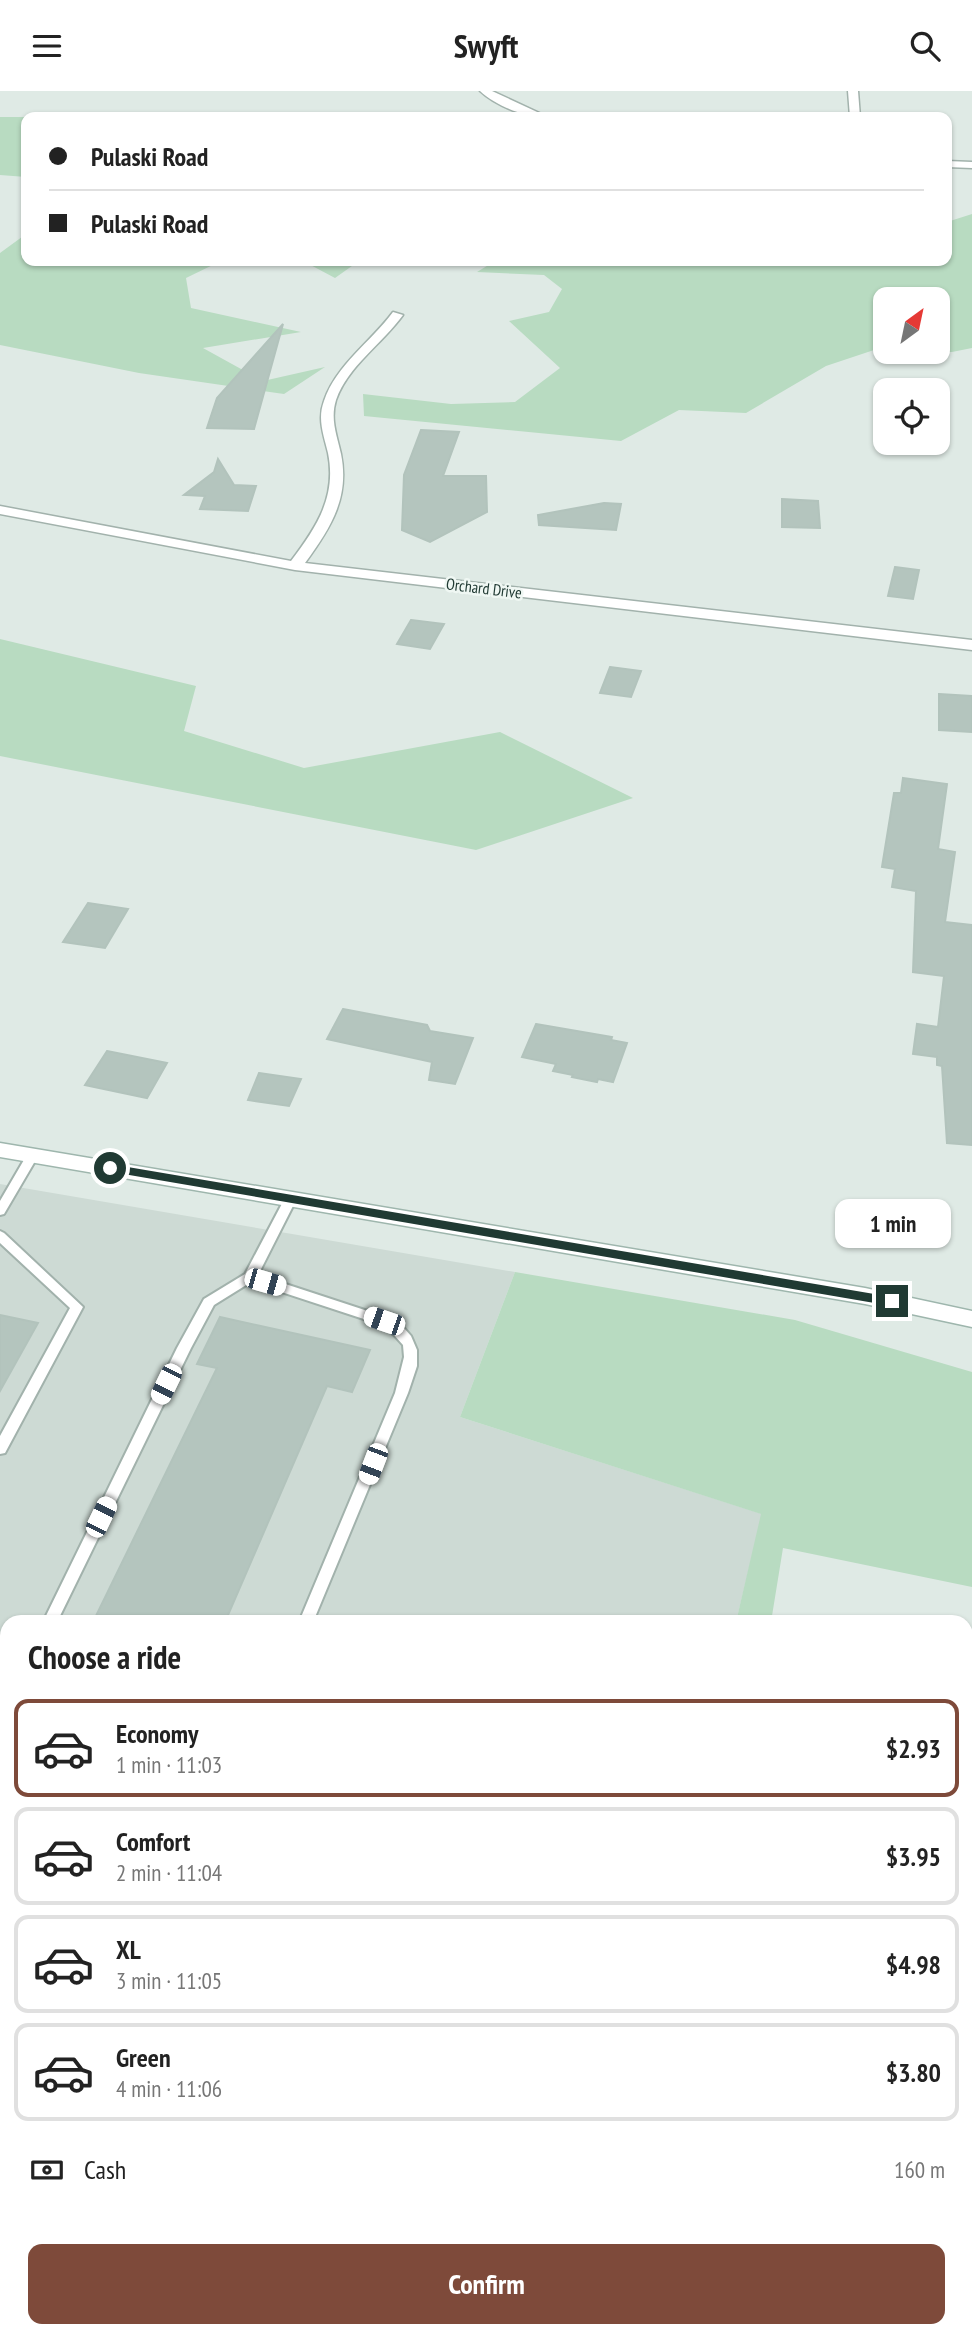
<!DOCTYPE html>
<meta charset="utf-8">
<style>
:root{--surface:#fff;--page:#f6f6f6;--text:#222;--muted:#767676;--line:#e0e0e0;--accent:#7e4a3a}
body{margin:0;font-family:"PT Sans Narrow",sans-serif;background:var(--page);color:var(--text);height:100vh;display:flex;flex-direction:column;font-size:26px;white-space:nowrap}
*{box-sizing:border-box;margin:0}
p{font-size:23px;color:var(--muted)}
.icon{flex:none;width:38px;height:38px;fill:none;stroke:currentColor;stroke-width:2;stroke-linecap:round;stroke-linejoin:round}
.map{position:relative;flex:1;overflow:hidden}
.side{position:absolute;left:0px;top:1524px;width:973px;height:723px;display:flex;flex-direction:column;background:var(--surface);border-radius:21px 21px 0 0;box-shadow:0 2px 5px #0004}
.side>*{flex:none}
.guide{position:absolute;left:21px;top:21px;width:931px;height:154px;border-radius:14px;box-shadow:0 2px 5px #0004;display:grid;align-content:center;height:154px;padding:0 28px;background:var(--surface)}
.needle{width:46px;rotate:33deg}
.buttons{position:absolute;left:873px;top:196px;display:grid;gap:14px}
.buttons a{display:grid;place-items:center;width:77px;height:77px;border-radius:14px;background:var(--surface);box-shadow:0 2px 5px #0004;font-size:35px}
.end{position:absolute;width:32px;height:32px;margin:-16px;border:9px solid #203a33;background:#fff;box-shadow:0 0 0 4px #fff}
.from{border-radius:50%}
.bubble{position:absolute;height:49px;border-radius:14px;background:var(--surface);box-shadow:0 2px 5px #0004;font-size:23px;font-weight:800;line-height:49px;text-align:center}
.car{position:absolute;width:21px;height:42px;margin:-21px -10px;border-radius:9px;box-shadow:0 0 5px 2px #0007;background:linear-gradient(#fff 24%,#345 0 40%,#fff 0 76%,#345 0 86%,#fff 0)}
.guide b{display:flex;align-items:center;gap:24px;height:66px;font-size:26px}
.guide b+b{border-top:2px solid var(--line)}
.guide i{width:18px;height:18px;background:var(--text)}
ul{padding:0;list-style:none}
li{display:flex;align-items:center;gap:21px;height:98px;margin:0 14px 10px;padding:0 14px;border:4px solid var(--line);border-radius:14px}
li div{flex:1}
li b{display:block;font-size:26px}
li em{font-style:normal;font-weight:800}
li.on{border-color:var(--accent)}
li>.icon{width:63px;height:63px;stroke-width:1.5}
h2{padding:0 28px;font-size:32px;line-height:84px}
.pay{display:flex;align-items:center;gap:18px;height:77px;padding:0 28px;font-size:26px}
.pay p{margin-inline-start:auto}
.primary-button{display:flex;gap:14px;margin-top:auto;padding:14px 28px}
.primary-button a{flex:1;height:80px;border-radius:14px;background:var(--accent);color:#fff;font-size:28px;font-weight:800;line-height:80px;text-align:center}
header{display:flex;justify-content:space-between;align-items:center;height:91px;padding:0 28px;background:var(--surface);font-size:32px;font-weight:800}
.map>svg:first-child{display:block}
</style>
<header><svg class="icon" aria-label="menu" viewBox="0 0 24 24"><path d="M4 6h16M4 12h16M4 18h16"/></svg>Swyft<svg class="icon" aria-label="search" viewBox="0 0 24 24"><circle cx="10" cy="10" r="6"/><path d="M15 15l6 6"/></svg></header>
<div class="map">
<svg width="972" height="2246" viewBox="0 0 972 2246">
<rect width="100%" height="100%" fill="#dfeae5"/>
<path fill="#cddad4" d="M0 1093 515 1181 460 1326 762 1423 736 1531H7V2240H621L632 2246H0Z"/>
<path fill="#b8dbc1" d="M0 26H59H26V86L0 84Z
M972 123V257L952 261H932H938V208H886L885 259H874L826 275 746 322 679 319 621 350 364 325 363 303 451 313 515 311 560 277 509 230 549 221 562 198 544 184 477 181 495 170H947V131Z
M26 143V170H221L186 187 191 217 301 241 203 257 263 290 325 276 284 303 139 282 0 254V162Z
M303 170H359L335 187Z
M0 548 196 595 184 640 304 677 500 641 633 707 476 759 0 665Z
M515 1181 795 1229 972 1281V1496L783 1457 771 1531H736L761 1423 460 1326Z
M966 1945 972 1948V2246H632L622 2241 966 2240Z"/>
<path fill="#b4c5be" stroke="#b2c3bc" stroke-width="2" d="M283 233 254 338 207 337 217 307Z
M421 339 459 341 443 385H486L487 421 430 451 402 439 404 384Z
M218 368 234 394 256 395 248 420 200 418 205 405 184 404 214 381Z
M782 408 818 410 820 437 782 436Z
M604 412 621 413 616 439 539 434 538 424Z
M895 476 919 479 913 508 888 505Z
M411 529 444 533 430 558 397 553Z
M610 576 641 580 631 606 600 602Z
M939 603 972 605V641L939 639Z
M903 687 947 693 938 758 955 761 945 831 972 834V1054L947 1052 942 975 937 974V966L913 963 917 933 938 936 944 885 913 881 916 800 892 796 895 778 882 776 894 702H901Z
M88 812 128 818 105 857 63 851Z
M343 918 427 934 430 940 473 947 455 993 429 989 432 971 327 948Z
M536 933 612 946 611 949 627 952 613 991 598 988 597 991 572 986 573 984 553 980 556 973 522 966Z
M107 960 167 972 147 1007 85 994Z
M259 982 301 988 289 1015 248 1009Z
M0 1224 38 1232 0 1300Z
M220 1226 370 1259 352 1301 327 1295 225 1531H93L217 1277 197 1273Z"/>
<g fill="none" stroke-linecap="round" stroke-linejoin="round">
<defs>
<path id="lane" d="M32 1061 38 1065 4 1123 0 1124V1110L28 1062Z
M291 1103 297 1107 258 1184 389 1227 404 1237 411 1245 417 1259V1275L408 1302 313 1531H299L395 1302 404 1266 403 1254 394 1244 379 1233 251 1191 214 1214 191 1257 57 1531H43L177 1257 204 1208 245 1183 285 1107Z
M0 1140 4 1142 83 1216 5 1362 0 1363V1345L70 1217 0 1152Z
M7 1619V1644L5 1648 0 1650V1625L2 1621Z
M0 1922 7 1925V1943L0 1940Z"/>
<path id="street" d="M480 0H492L548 26C526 27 496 15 480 0Z
M848 0H858L860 26H850Z
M947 70 972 71V77L947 76Z
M393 221 403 224C382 253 348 275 336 309 330 328 337 345 341 363 350 407 330 438 305 472L972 549V559L295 479 0 423V415L291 470C316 437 337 406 328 362 324 345 317 328 324 310 336 274 371 251 393 221Z"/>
<path id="secondary" d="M0 1052 865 1197 972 1220V1236L865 1213 0 1066Z"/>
</defs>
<use href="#lane" stroke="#a2b2ac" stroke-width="4"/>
<use href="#street" stroke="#a2b2ac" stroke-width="3"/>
<use href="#secondary" stroke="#9eb6ad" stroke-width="3"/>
<use href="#lane" fill="#fff" fill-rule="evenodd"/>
<use href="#street" fill="#fff" fill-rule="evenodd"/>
<use href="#secondary" fill="#fff" fill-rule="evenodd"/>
</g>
<path fill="#203a33" d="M110 1073 892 1206 898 1210 892 1215 106 1080V1075Z"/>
<g text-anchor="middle" stroke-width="5" stroke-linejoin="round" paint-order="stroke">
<g font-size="16" fill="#203a33" stroke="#eff7f3">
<text transform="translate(484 497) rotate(7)" y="6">Orchard Drive</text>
</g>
</g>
</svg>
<div class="buttons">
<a><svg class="needle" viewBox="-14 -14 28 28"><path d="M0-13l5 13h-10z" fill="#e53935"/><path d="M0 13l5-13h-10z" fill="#767676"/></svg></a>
<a><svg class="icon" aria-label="locate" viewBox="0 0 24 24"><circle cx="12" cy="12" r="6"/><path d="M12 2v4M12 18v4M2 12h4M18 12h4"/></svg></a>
</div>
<i class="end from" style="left:110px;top:1077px"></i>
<i class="end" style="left:892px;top:1210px"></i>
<div class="bubble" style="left:835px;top:1108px;width:116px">1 min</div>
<i class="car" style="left:265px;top:1191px;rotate:106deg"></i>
<i class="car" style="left:384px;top:1230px;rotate:289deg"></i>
<i class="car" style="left:166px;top:1293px;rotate:206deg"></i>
<i class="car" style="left:373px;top:1373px;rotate:201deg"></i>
<i class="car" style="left:101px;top:1426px;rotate:26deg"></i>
<div class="guide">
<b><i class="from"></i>Pulaski Road</b>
<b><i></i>Pulaski Road</b>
</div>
<section class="side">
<h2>Choose a ride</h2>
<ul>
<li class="on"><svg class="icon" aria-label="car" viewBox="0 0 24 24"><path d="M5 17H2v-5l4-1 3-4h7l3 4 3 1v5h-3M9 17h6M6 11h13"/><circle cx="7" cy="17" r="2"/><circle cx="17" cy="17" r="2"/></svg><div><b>Economy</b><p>1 min · 11:03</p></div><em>$2.93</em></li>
<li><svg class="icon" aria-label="car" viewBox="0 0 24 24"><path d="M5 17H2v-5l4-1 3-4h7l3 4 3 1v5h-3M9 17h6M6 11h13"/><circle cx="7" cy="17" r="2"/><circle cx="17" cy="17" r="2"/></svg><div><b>Comfort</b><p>2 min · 11:04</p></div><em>$3.95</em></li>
<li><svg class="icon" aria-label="car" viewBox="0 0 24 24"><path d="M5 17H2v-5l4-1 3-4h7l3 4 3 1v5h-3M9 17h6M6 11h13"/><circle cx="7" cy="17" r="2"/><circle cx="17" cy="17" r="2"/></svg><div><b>XL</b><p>3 min · 11:05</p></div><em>$4.98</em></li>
<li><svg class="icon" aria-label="car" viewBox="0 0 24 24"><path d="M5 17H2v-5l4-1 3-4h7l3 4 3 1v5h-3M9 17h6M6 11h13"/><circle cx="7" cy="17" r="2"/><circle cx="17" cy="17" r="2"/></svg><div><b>Green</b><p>4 min · 11:06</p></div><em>$3.80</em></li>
</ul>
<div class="pay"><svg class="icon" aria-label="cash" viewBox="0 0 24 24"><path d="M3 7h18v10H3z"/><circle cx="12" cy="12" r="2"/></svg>Cash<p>160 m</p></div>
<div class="primary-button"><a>Confirm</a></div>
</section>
</div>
